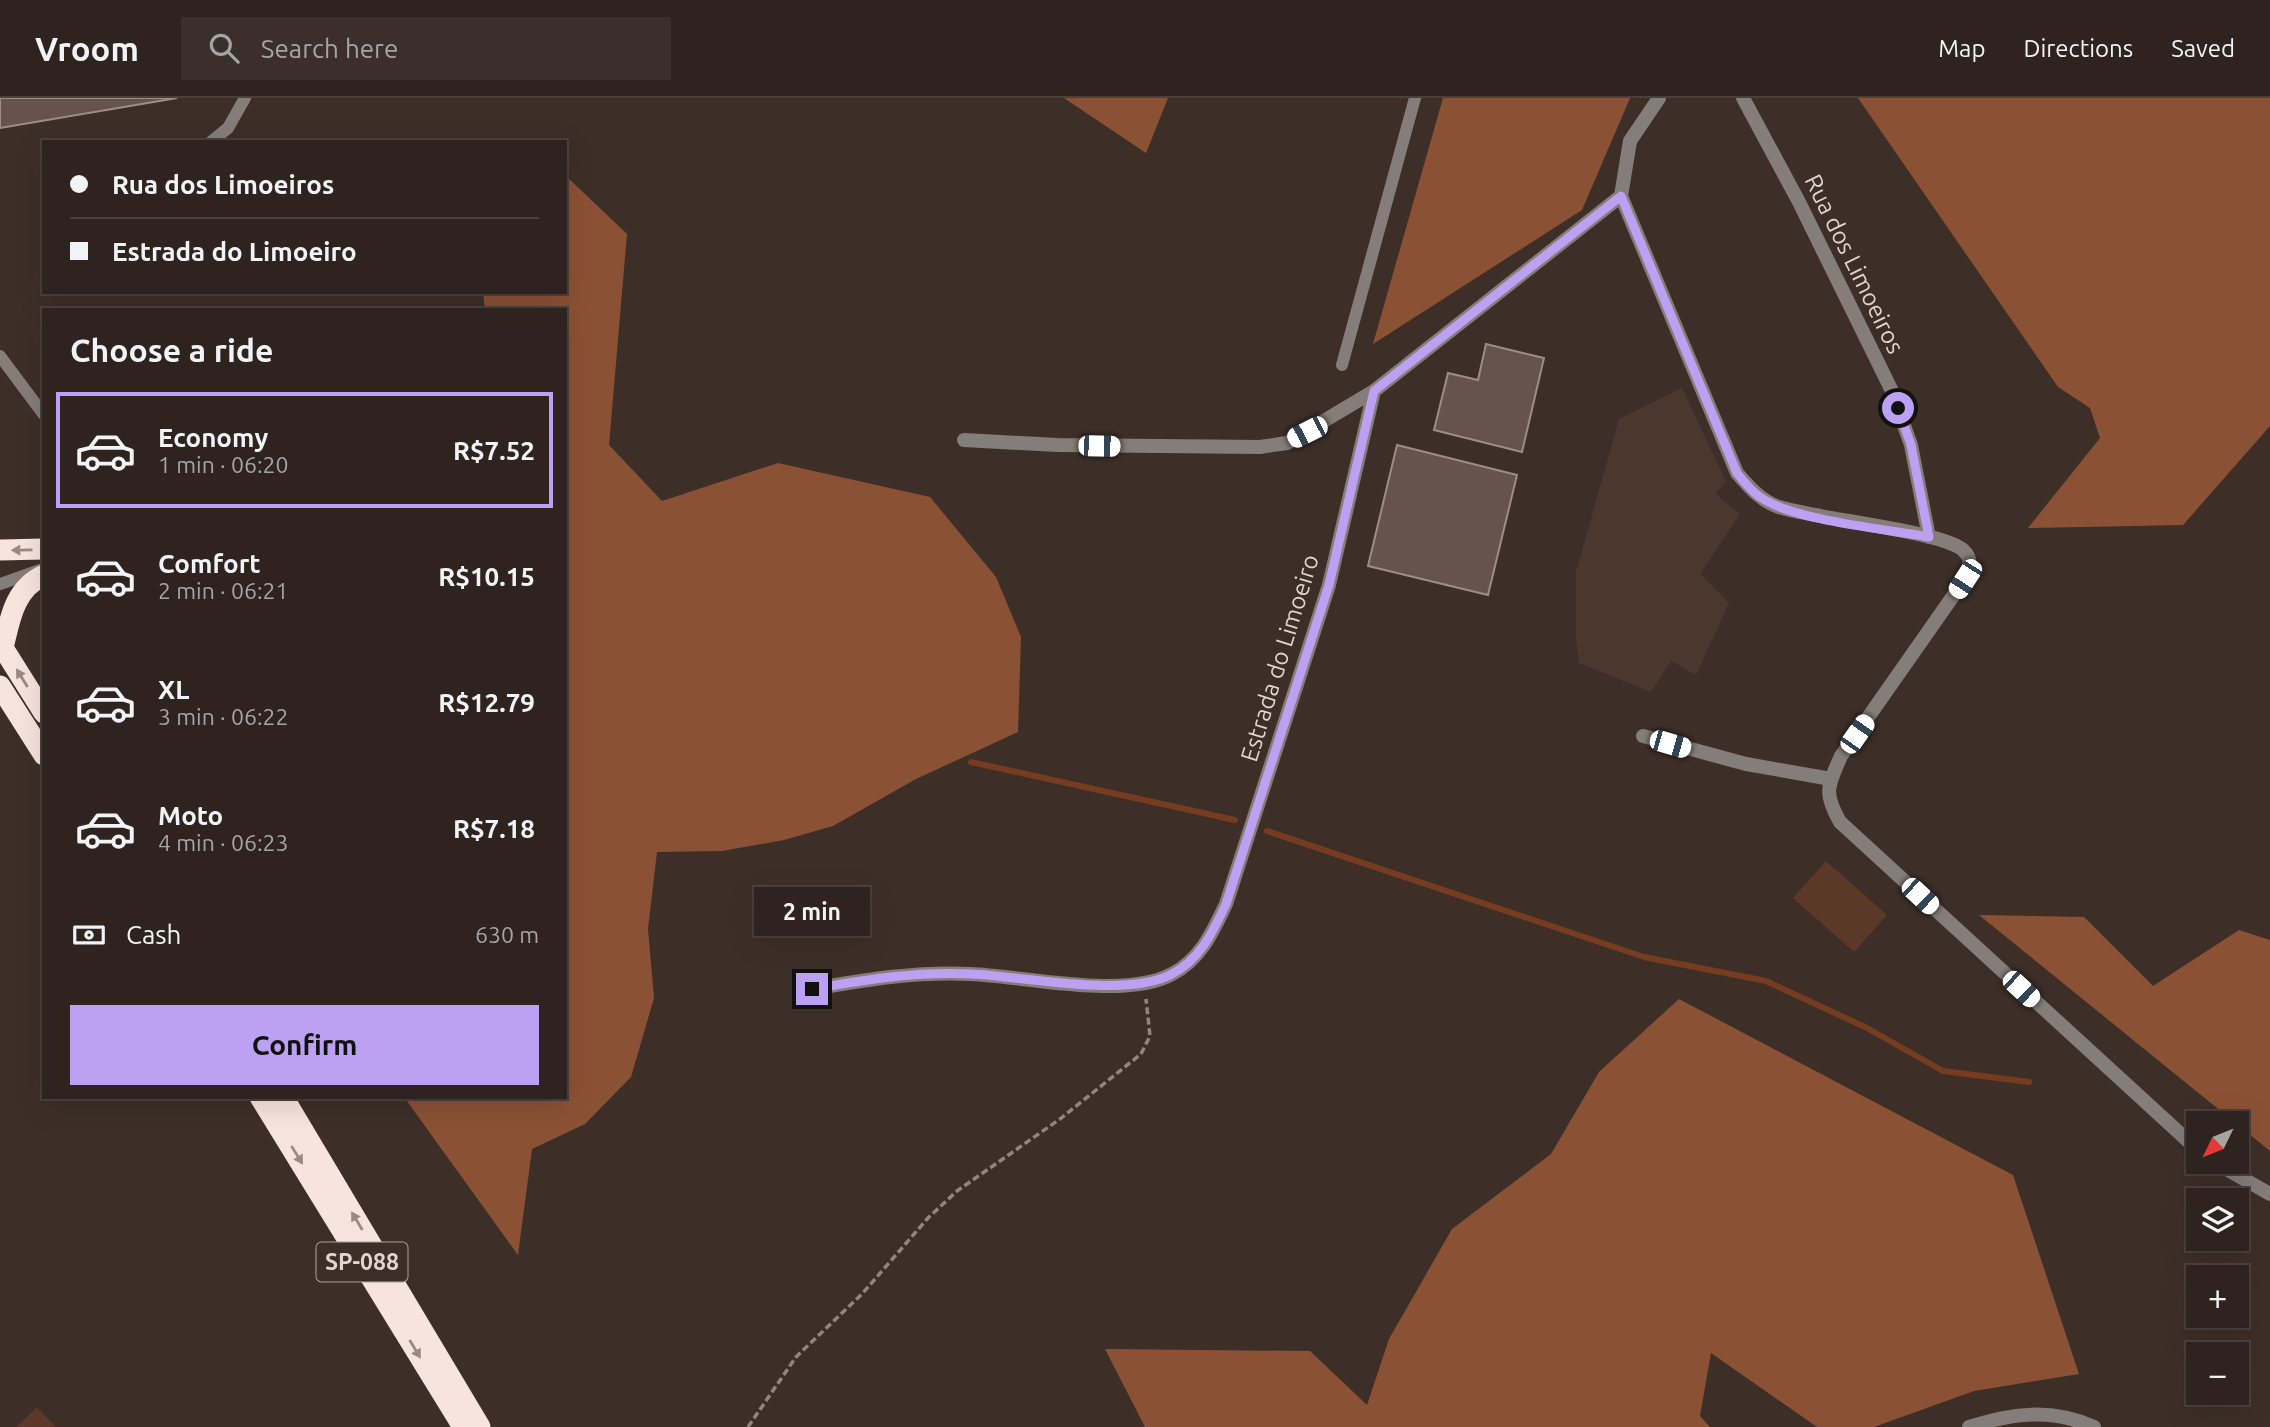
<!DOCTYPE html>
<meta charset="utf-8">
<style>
:root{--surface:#2e231e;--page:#3a2f2b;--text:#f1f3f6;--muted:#a7a4a4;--line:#49403c;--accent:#bca0f2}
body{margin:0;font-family:Ubuntu,sans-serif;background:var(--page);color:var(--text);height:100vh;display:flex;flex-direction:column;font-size:26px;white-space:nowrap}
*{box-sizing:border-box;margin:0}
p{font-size:23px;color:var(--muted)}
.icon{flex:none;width:38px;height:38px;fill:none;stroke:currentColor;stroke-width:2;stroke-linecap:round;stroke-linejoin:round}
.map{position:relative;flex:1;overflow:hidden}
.sheet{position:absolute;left:42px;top:210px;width:525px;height:791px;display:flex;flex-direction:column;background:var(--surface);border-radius:0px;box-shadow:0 7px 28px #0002,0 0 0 2px var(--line)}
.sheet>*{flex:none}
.top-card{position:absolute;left:42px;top:42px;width:525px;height:154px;border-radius:0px;box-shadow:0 7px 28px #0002,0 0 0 2px var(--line);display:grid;align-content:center;height:154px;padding:0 28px;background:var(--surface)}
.needle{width:46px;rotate:227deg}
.fabs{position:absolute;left:2186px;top:1013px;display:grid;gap:14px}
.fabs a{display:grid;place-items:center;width:63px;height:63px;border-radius:0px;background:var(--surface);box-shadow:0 7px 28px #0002,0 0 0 2px var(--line);font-size:35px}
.end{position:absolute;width:32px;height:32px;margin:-16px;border:9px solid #bca0f2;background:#111;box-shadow:0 0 0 4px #111}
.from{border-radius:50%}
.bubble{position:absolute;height:49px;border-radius:0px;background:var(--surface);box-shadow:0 7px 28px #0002,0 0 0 2px var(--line);font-size:23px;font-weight:700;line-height:49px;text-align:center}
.car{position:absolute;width:21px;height:42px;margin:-21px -10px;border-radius:9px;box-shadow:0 0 5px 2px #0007;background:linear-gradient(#fff 24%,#345 0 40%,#fff 0 76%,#345 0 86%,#fff 0)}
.top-card b{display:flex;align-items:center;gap:24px;height:66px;font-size:26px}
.top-card b+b{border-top:2px solid var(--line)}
.top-card i{width:18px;height:18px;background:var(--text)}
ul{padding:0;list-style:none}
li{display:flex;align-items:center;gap:21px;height:116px;margin:0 14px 10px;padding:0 14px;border:4px solid transparent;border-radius:0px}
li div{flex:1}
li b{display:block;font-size:26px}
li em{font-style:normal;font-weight:700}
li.on{border-color:var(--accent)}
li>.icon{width:63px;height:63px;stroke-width:1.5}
h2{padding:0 28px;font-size:32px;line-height:84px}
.pay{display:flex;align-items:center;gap:18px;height:77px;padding:0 28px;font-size:26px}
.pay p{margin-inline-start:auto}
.button{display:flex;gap:14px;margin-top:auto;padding:14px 28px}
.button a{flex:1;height:80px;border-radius:0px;background:var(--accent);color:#111;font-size:28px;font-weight:700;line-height:80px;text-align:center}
header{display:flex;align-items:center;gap:42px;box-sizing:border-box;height:98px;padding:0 35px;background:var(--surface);border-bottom:2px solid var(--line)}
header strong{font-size:33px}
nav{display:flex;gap:38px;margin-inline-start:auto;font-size:24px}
.search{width:490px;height:63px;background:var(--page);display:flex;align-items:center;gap:18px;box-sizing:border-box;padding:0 24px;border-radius:0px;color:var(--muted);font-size:26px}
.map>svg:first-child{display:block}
</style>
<header>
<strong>Vroom</strong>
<div class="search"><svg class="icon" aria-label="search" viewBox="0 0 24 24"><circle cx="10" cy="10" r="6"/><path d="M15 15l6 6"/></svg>Search here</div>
<nav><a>Map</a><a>Directions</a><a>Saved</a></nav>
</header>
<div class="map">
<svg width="2270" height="1329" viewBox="0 0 2270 1329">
<rect width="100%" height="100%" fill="#3d2f28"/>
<path fill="#4b372d" d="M1682 290 1726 384 1715 396 1740 416 1700 476 1729 505 1696 577 1671 563 1651 594 1579 565 1576 541V474L1619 321Z"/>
<path fill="#5b3929" d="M1826 763 1887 817 1854 854 1793 800Z
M37 1309 56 1329H16Z"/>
<path fill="#8b5135" d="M1064 0H1168L1146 55Z
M1443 0H1630L1582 112 1373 246Z
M1858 0H2270V328L2183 427 2028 430 2100 340 2090 310 2058 289Z
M565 77 627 136 609 347 662 403 778 365 930 399 996 479 1021 539 1018 634 916 681 833 728 784 742 722 753 657 754 648 831 654 900 631 979 585 1026 532 1051 518 1157 404 999H565V212H485L483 194H565Z
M1979 817 2084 819 2153 888 2239 832 2270 842V1053Z
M1679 901 2013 1077 2079 1276 1974 1293 1874 1329H1817L1711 1255 1700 1318 1710 1329H1145L1105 1251 1310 1253 1367 1307 1389 1241 1452 1131 1551 1056 1599 974Z"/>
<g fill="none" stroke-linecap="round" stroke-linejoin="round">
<path stroke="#753c20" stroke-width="6" d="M971 664 1235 722
M1267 733 1644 859 1766 883 1867 930 1943 973 2029 984"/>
</g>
<path fill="#64544d" stroke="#9e8d85" stroke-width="2" d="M0 0H177L0 30Z
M1486 246 1544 260 1522 354 1434 332 1448 275 1478 282Z
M1397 347 1517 377 1488 497 1368 468Z"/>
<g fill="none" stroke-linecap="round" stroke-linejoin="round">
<path stroke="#90857f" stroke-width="3.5" stroke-dasharray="7 3.5" stroke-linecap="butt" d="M748 1329 796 1259 862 1196 928 1120 957 1093 1060 1021 1141 956 1150 938 1146 901"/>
<path stroke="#847d79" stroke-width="12" d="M211 44 228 30 245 0
M0 258 44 317
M1342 267 1415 0
M0 486 40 472"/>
<path stroke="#847d79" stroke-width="14" d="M1743 0 1799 104 1891 291 1911 347 1929 439
M1621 98 1737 375C1749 389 1761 403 1779 409 1816 421 1942 433 1963 452 1973 461 1970 470 1965 481L1841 658C1828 688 1823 694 1840 724L2198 1052
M964 342 1057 347 1260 349 1287 345 1374 293
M1643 638 1746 666 1831 681
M812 891C865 882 916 873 971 876 1023 878 1125 902 1172 876 1201 861 1213 833 1226 806L1329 487 1374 293 1621 98 1630 43 1659 0
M2214 1064 2270 1096
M1969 1329C2013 1315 2051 1310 2094 1329"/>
<path stroke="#f7e4dc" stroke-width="21" d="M0 452 44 451
M0 545 44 615
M3 550C10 521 14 491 44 477
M0 588 44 657
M260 999 463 1329
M283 999 480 1329"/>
</g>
<defs><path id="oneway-solid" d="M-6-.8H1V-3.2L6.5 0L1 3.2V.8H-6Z" transform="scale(1.75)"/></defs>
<g fill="#9a8a82">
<use href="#oneway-solid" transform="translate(22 452) rotate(179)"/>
<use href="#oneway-solid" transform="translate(22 580) rotate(-122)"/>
<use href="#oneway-solid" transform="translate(297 1057) rotate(58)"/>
<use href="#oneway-solid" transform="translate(357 1123) rotate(-121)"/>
<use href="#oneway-solid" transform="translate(415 1251) rotate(59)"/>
</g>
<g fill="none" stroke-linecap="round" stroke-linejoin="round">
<path stroke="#bca0f2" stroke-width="9" d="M812 891C865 882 916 873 971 876 1023 878 1125 901 1172 876 1201 861 1213 833 1226 806L1329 487 1374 293 1621 98 1737 375C1744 384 1751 393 1760 399 1795 423 1885 431 1929 439L1911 347 1898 310"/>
</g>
<g text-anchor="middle" stroke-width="6" stroke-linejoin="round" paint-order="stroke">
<rect fill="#3d2f28" stroke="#aea29e" stroke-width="2" x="316.5" y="1144.5" width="91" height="39" rx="5"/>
<g font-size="23" font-weight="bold" fill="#ded4d0">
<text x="362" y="1172">SP-088</text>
</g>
<g font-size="24" fill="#ded4d0" stroke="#3d2f28">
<text transform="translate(1854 166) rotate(64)" y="8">Rua dos Limoeiros</text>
<text transform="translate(1280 560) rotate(-73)" y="8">Estrada do Limoeiro</text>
</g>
</g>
</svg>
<div class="fabs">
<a><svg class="needle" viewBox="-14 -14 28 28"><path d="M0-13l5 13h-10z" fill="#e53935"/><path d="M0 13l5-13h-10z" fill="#a7a4a4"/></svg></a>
<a><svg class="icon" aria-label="layers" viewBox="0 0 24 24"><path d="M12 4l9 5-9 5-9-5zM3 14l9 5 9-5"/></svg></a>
<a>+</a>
<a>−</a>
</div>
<i class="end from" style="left:1898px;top:310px"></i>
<i class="end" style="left:812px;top:891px"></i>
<div class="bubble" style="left:754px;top:789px;width:116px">2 min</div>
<i class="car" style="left:1307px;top:334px;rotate:243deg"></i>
<i class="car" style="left:1099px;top:348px;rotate:91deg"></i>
<i class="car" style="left:1965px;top:481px;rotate:213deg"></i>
<i class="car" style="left:1857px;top:636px;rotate:35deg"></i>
<i class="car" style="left:1670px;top:646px;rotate:106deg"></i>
<i class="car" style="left:1920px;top:798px;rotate:133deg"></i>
<i class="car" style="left:2021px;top:891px;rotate:133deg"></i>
<div class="top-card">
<b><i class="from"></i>Rua dos Limoeiros</b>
<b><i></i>Estrada do Limoeiro</b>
</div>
<section class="sheet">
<h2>Choose a ride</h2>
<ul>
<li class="on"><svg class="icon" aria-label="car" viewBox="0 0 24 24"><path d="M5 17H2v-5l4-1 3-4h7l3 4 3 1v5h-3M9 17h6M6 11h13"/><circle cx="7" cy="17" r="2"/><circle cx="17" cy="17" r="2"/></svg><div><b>Economy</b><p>1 min · 06:20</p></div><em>R$7.52</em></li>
<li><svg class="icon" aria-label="car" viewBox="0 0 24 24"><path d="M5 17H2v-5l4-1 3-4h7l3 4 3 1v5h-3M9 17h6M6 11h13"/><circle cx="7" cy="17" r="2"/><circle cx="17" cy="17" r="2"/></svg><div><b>Comfort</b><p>2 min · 06:21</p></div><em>R$10.15</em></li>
<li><svg class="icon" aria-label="car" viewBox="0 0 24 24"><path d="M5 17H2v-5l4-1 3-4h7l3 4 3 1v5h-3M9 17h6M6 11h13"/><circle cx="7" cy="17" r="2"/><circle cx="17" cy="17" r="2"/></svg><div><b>XL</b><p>3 min · 06:22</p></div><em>R$12.79</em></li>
<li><svg class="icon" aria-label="car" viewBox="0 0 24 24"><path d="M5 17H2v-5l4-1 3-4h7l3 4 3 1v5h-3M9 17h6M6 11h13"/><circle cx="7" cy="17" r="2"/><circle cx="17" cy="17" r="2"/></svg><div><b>Moto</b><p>4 min · 06:23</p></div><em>R$7.18</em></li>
</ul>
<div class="pay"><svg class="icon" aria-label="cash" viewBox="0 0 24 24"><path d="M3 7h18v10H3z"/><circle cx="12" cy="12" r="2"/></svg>Cash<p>630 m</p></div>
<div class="button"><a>Confirm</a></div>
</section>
</div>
